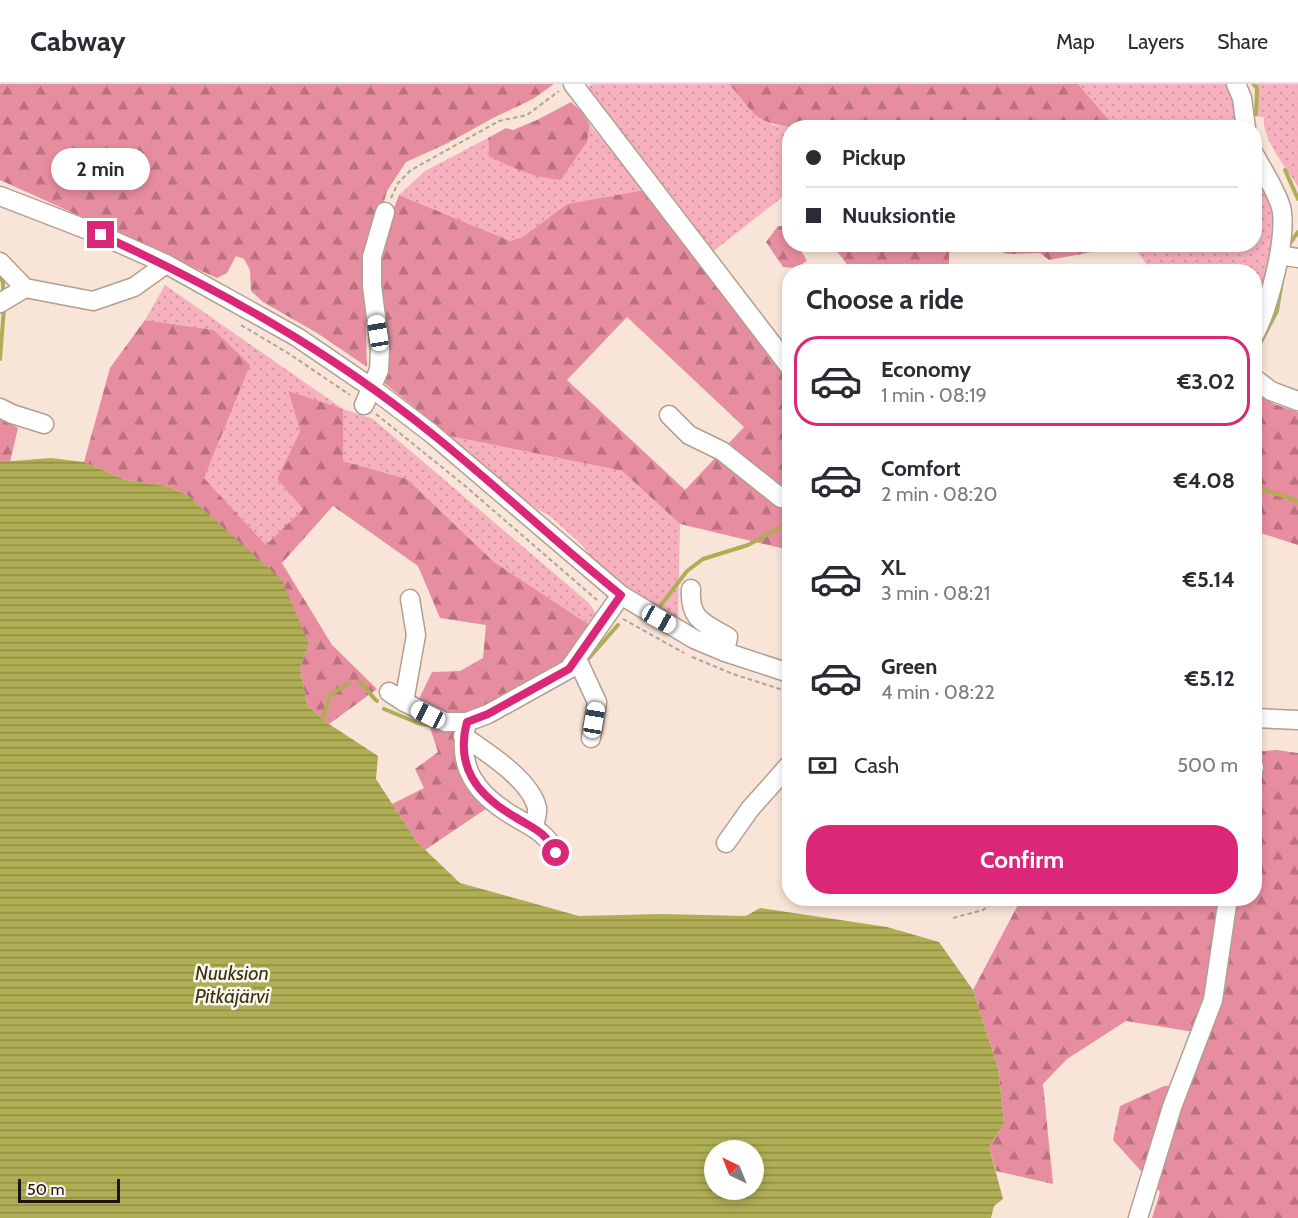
<!DOCTYPE html>
<meta charset="utf-8">
<style>
:root{--surface:#fff;--page:#f2f2f3;--text:#2b2b33;--muted:#7c7c81;--line:#e1e1e2;--accent:#db2777}
body{margin:0;font-family:Cabin,sans-serif;background:var(--page);color:var(--text);height:100vh;display:flex;flex-direction:column;font-size:22px;white-space:nowrap}
*{box-sizing:border-box;margin:0}
p{font-size:20px;color:var(--muted)}
.icon{flex:none;width:33px;height:33px;fill:none;stroke:currentColor;stroke-width:2;stroke-linecap:round;stroke-linejoin:round}
.map{position:relative;flex:1;overflow:hidden}
.side{position:absolute;left:782px;top:180px;width:480px;height:642px;display:flex;flex-direction:column;background:var(--surface);border-radius:24px;box-shadow:0 3px 9px #0003}
.side>*{flex:none}
.top-card{position:absolute;left:782px;top:36px;width:480px;height:132px;border-radius:24px;box-shadow:0 3px 9px #0003;display:grid;align-content:center;height:132px;padding:0 24px;background:var(--surface)}
.needle{width:39px;rotate:317deg}
.buttons{position:absolute;left:704px;top:1056px;display:grid;gap:12px}
.buttons a{display:grid;place-items:center;width:60px;height:60px;border-radius:50%;background:var(--surface);box-shadow:0 3px 9px #0003;font-size:30px}
.scale{position:absolute;left:18px;bottom:15px;width:102px;box-sizing:border-box;padding-left:6px;border:3px solid #1b140f;border-top:0;font-size:16px;line-height:21px;white-space:nowrap;color:#1b140f;-webkit-text-stroke:4px #fdf5ef;paint-order:stroke}
.end{position:absolute;width:27px;height:27px;margin:-14px;border:8px solid #db2777;background:#fff;box-shadow:0 0 0 3px #fff}
.from{border-radius:50%}
.bubble{position:absolute;height:42px;border-radius:21px;background:var(--surface);box-shadow:0 3px 9px #0003;font-size:20px;font-weight:700;line-height:42px;text-align:center}
.car{position:absolute;width:18px;height:36px;margin:-18px -9px;border-radius:8px;box-shadow:0 0 4px 2px #0007;background:linear-gradient(#fff 24%,#345 0 40%,#fff 0 76%,#345 0 86%,#fff 0)}
.top-card b{display:flex;align-items:center;gap:21px;height:57px;font-size:22px}
.top-card b+b{border-top:2px solid var(--line)}
.top-card i{width:15px;height:15px;background:var(--text)}
ul{padding:0;list-style:none}
li{display:flex;align-items:center;gap:18px;height:90px;margin:0 12px 9px;padding:0 12px;border:3px solid transparent;border-radius:24px}
li div{flex:1}
li b{display:block;font-size:22px}
li em{font-style:normal;font-weight:700}
li.on{border-color:var(--accent)}
li>.icon{width:54px;height:54px;stroke-width:1.5}
h2{padding:0 24px;font-size:27px;line-height:72px}
.pay{display:flex;align-items:center;gap:15px;height:66px;padding:0 24px;font-size:22px}
.pay p{margin-inline-start:auto}
.cta{display:flex;gap:12px;margin-top:auto;padding:12px 24px}
.cta a{flex:1;height:69px;border-radius:24px;background:var(--accent);color:#fff;font-size:24px;font-weight:700;line-height:69px;text-align:center}
header{display:flex;align-items:center;gap:36px;box-sizing:border-box;height:84px;padding:0 30px;background:var(--surface);border-bottom:2px solid var(--line)}
header strong{font-size:28px}
nav{display:flex;gap:33px;margin-inline-start:auto;font-size:21px}
.map>svg:first-child{display:block}
</style>
<header>
<strong>Cabway</strong>
<nav><a>Map</a><a>Layers</a><a>Share</a></nav>
</header>
<div class="map">
<svg width="1298" height="1134" viewBox="0 0 1298 1134">
<defs>
<pattern id="grass-dots" width="8" height="8" patternUnits="userSpaceOnUse" patternTransform="scale(1.5)"><rect width="8" height="8" fill="#f7b1be"/><path d="M2 2h.1M6 6h.1" fill="none" stroke="#d397a2" stroke-width="1.8" stroke-linecap="round"/></pattern>
<pattern id="forest-firs" width="22" height="20" patternUnits="userSpaceOnUse" patternTransform="scale(1.5)"><rect width="22" height="20" fill="#e78da0"/><path d="M5 1l3.5 6h-7zM16 11l3.5 6h-7z" fill="#ba7281"/></pattern>
<pattern id="water-rules" width="6" height="5" patternUnits="userSpaceOnUse" patternTransform="scale(1.5)"><rect width="6" height="5" fill="#afae55"/><path d="M0 2.5h6" fill="none" stroke="#8e8c45"/></pattern>
</defs>
<rect width="100%" height="100%" fill="#f9e5d7"/>
<path fill="url(#grass-dots)" d="M594 0H729L772 41 790 43 789 108 711 169 587 12 590 1Z
M1078 0H1229L1241 43H1115Z
M1250 0H1298V103C1287 85 1261 54 1264 33L1254 32 1257 7Z
M590 41 644 106 567 120 524 152 509 157 399 111 425 87 488 54 489 72 561 96 587 58Z
M1254 86 1273 125 1276 140 1264 211 1254 240V188L1151 187 1133 161 1254 160Z
M165 201 343 325 373 335 589 519 597 531 591 542 494 478 407 395 343 377 288 308 300 347 277 395 303 425 266 461 204 394 249 281 214 246 145 236Z
M450 352 622 387 680 440 678 535 646 517 614 495 595 479 583 462 550 432 537 425 510 404Z"/>
<path fill="url(#forest-firs)" d="M0 0H554L533 15 493 34 448 59 406 78 387 107 364 187 367 283 317 249 263 218 251 207 250 186 244 175 236 172 227 189 217 194 0 96Z
M729 0H1078L1115 43H790C750 37 754 27 729 0Z
M571 18 582 28 590 41 587 58 561 96C535 94 512 84 489 72L488 54 506 44 513 46 537 36Z
M644 106 789 294V403L782 405 729 359 744 343 627 233 567 296 685 406 718 371 776 423 789 420V466L680 440 622 387 450 352 383 298 379 190 381 158 399 111 510 157 524 152 567 120Z
M778 142H788L789 160 798 161 807 177 795 184 783 183 766 158Z
M832 161H962L949 165V188L852 187Z
M983 161H1130L1049 176 1040 169 1007 170Z
M145 236 214 246 250 281 204 394 266 461 303 425 277 395 300 347 288 307 343 325V377L407 395 494 478 591 542 565 579 463 652 493 720 425 766 417 758 392 720 424 704 415 685 438 668 420 613 432 588 460 587 483 574 486 541 440 534 418 482 333 422 282 479 332 561 377 605 329 640 307 621 300 584 309 560 212 434 187 411 167 402 126 396 84 378 110 284Z
M1254 308 1274 320 1298 328V461L1254 447Z
M0 333 18 344 10 378H0Z
M1276 666 1298 669V1134H1152L1160 1108 1113 1056 1120 1022 1164 1002 1180 1001 1200 949 1126 937 1067 975 1043 1000 1053 1100 996 1087 989 1063 1004 1039 998 984 973 906 1021 815 1254 814V668Z"/>
<path fill="url(#water-rules)" fill-rule="evenodd" d="M51 374 84 378 126 396 167 402 187 411 282 496 309 560 300 584 307 621 329 640 378 672 376 695 417 758 460 799 579 832 661 830 746 832 760 824 887 843 939 858 973 906 998 984 1004 1039 989 1063 1003 1115 994 1122 991 1134H0V378ZM714 1066H753V1106H714Z"/>
<g fill="none" stroke-linecap="round" stroke-linejoin="round">
<path stroke="#afae55" stroke-width="4" d="M1254 0 1257 4 1256 30
M1285 86 1298 115
M1288 162 1298 148
M0 194 3 198V205
M1254 271 1277 227 1282 197
M0 275 4 224
M1254 402 1298 417
M661 521 687 487 703 475 748 461 789 439
M589 574 618 541
M359 598C366 601 370 612 377 617
M384 625 418 639 438 643
M323 635 330 611 349 599"/>
<defs>
<path id="minor" d="M573 0 789 282
M1236 0 1242 14 1246 44
M1254 70C1263 86 1274 103 1280 120 1290 146 1268 228 1254 251
M0 112 101 151 166 180 297 253 372 304 431 349 621 511 694 555 725 568 789 589
M1279 171 1298 174
M0 178 25 204
M0 219 25 204 93 217 134 203 166 180
M1254 294 1271 307 1298 317
M364 321 379 286 380 264 372 202V173L385 128
M0 324 12 330 44 340
M669 331 689 351 722 367 781 414 789 412
M691 505C689 536 704 539 728 553L725 568
M577 575 597 618 591 654
M389 608 404 618 445 638H467L488 630 569 585 621 511
M404 618 416 551 410 515
M1254 634 1298 636
M467 638C455 683 477 711 515 733 533 744 546 748 556 769
M463 652C485 667 531 696 537 724 538 729 535 737 534 742
M1254 683V684
M726 759 750 725 789 681
M1138 1134 1172 1023 1213 916 1228 814"/>
</defs>
<use href="#minor" stroke="#b29f92" stroke-width="21"/>
<path stroke="#b2a297" stroke-width="2" stroke-dasharray="4.5 3" stroke-linecap="butt" d="M391 114 398 99 411 86 499 37 527 31 559 7
M241 241 288 269 350 311
M376 330 464 401 597 516
M623 535 684 569
M692 573 733 590 789 608
M953 834 983 826 999 814"/>
<use href="#minor" stroke="#fff" stroke-width="18"/>
</g>
<g fill="none" stroke-linecap="round" stroke-linejoin="round">
<path stroke="#db2777" stroke-width="8" d="M101 151C219 205 330 267 431 349 496 401 556 459 621 511L569 585 488 630 467 638C455 683 477 711 515 733 534 745 545 747 556 769"/>
</g>
<g text-anchor="middle" stroke-width="5" stroke-linejoin="round" paint-order="stroke">
<g font-size="20" font-style="italic" fill="#36350f" stroke="#fdf5ef">
<text x="232" y="896">Nuuksion<tspan x="232" dy="23">Pitkäjärvi</tspan></text>
</g>
</g>
</svg>
<div class="buttons">
<a><svg class="needle" viewBox="-14 -14 28 28"><path d="M0-13l5 13h-10z" fill="#e53935"/><path d="M0 13l5-13h-10z" fill="#7c7c81"/></svg></a>
</div>
<div class="scale">50 m</div>
<i class="end from" style="left:556px;top:769px"></i>
<i class="end" style="left:101px;top:151px"></i>
<div class="bubble" style="left:51px;top:64px;width:99px">2 min</div>
<i class="car" style="left:378px;top:249px;rotate:351deg"></i>
<i class="car" style="left:659px;top:535px;rotate:119deg"></i>
<i class="car" style="left:428px;top:631px;rotate:297deg"></i>
<i class="car" style="left:594px;top:636px;rotate:10deg"></i>
<div class="top-card">
<b><i class="from"></i>Pickup</b>
<b><i></i>Nuuksiontie</b>
</div>
<section class="side">
<h2>Choose a ride</h2>
<ul>
<li class="on"><svg class="icon" aria-label="car" viewBox="0 0 24 24"><path d="M5 17H2v-5l4-1 3-4h7l3 4 3 1v5h-3M9 17h6M6 11h13"/><circle cx="7" cy="17" r="2"/><circle cx="17" cy="17" r="2"/></svg><div><b>Economy</b><p>1 min · 08:19</p></div><em>€3.02</em></li>
<li><svg class="icon" aria-label="car" viewBox="0 0 24 24"><path d="M5 17H2v-5l4-1 3-4h7l3 4 3 1v5h-3M9 17h6M6 11h13"/><circle cx="7" cy="17" r="2"/><circle cx="17" cy="17" r="2"/></svg><div><b>Comfort</b><p>2 min · 08:20</p></div><em>€4.08</em></li>
<li><svg class="icon" aria-label="car" viewBox="0 0 24 24"><path d="M5 17H2v-5l4-1 3-4h7l3 4 3 1v5h-3M9 17h6M6 11h13"/><circle cx="7" cy="17" r="2"/><circle cx="17" cy="17" r="2"/></svg><div><b>XL</b><p>3 min · 08:21</p></div><em>€5.14</em></li>
<li><svg class="icon" aria-label="car" viewBox="0 0 24 24"><path d="M5 17H2v-5l4-1 3-4h7l3 4 3 1v5h-3M9 17h6M6 11h13"/><circle cx="7" cy="17" r="2"/><circle cx="17" cy="17" r="2"/></svg><div><b>Green</b><p>4 min · 08:22</p></div><em>€5.12</em></li>
</ul>
<div class="pay"><svg class="icon" aria-label="cash" viewBox="0 0 24 24"><path d="M3 7h18v10H3z"/><circle cx="12" cy="12" r="2"/></svg>Cash<p>500 m</p></div>
<div class="cta"><a>Confirm</a></div>
</section>
</div>
